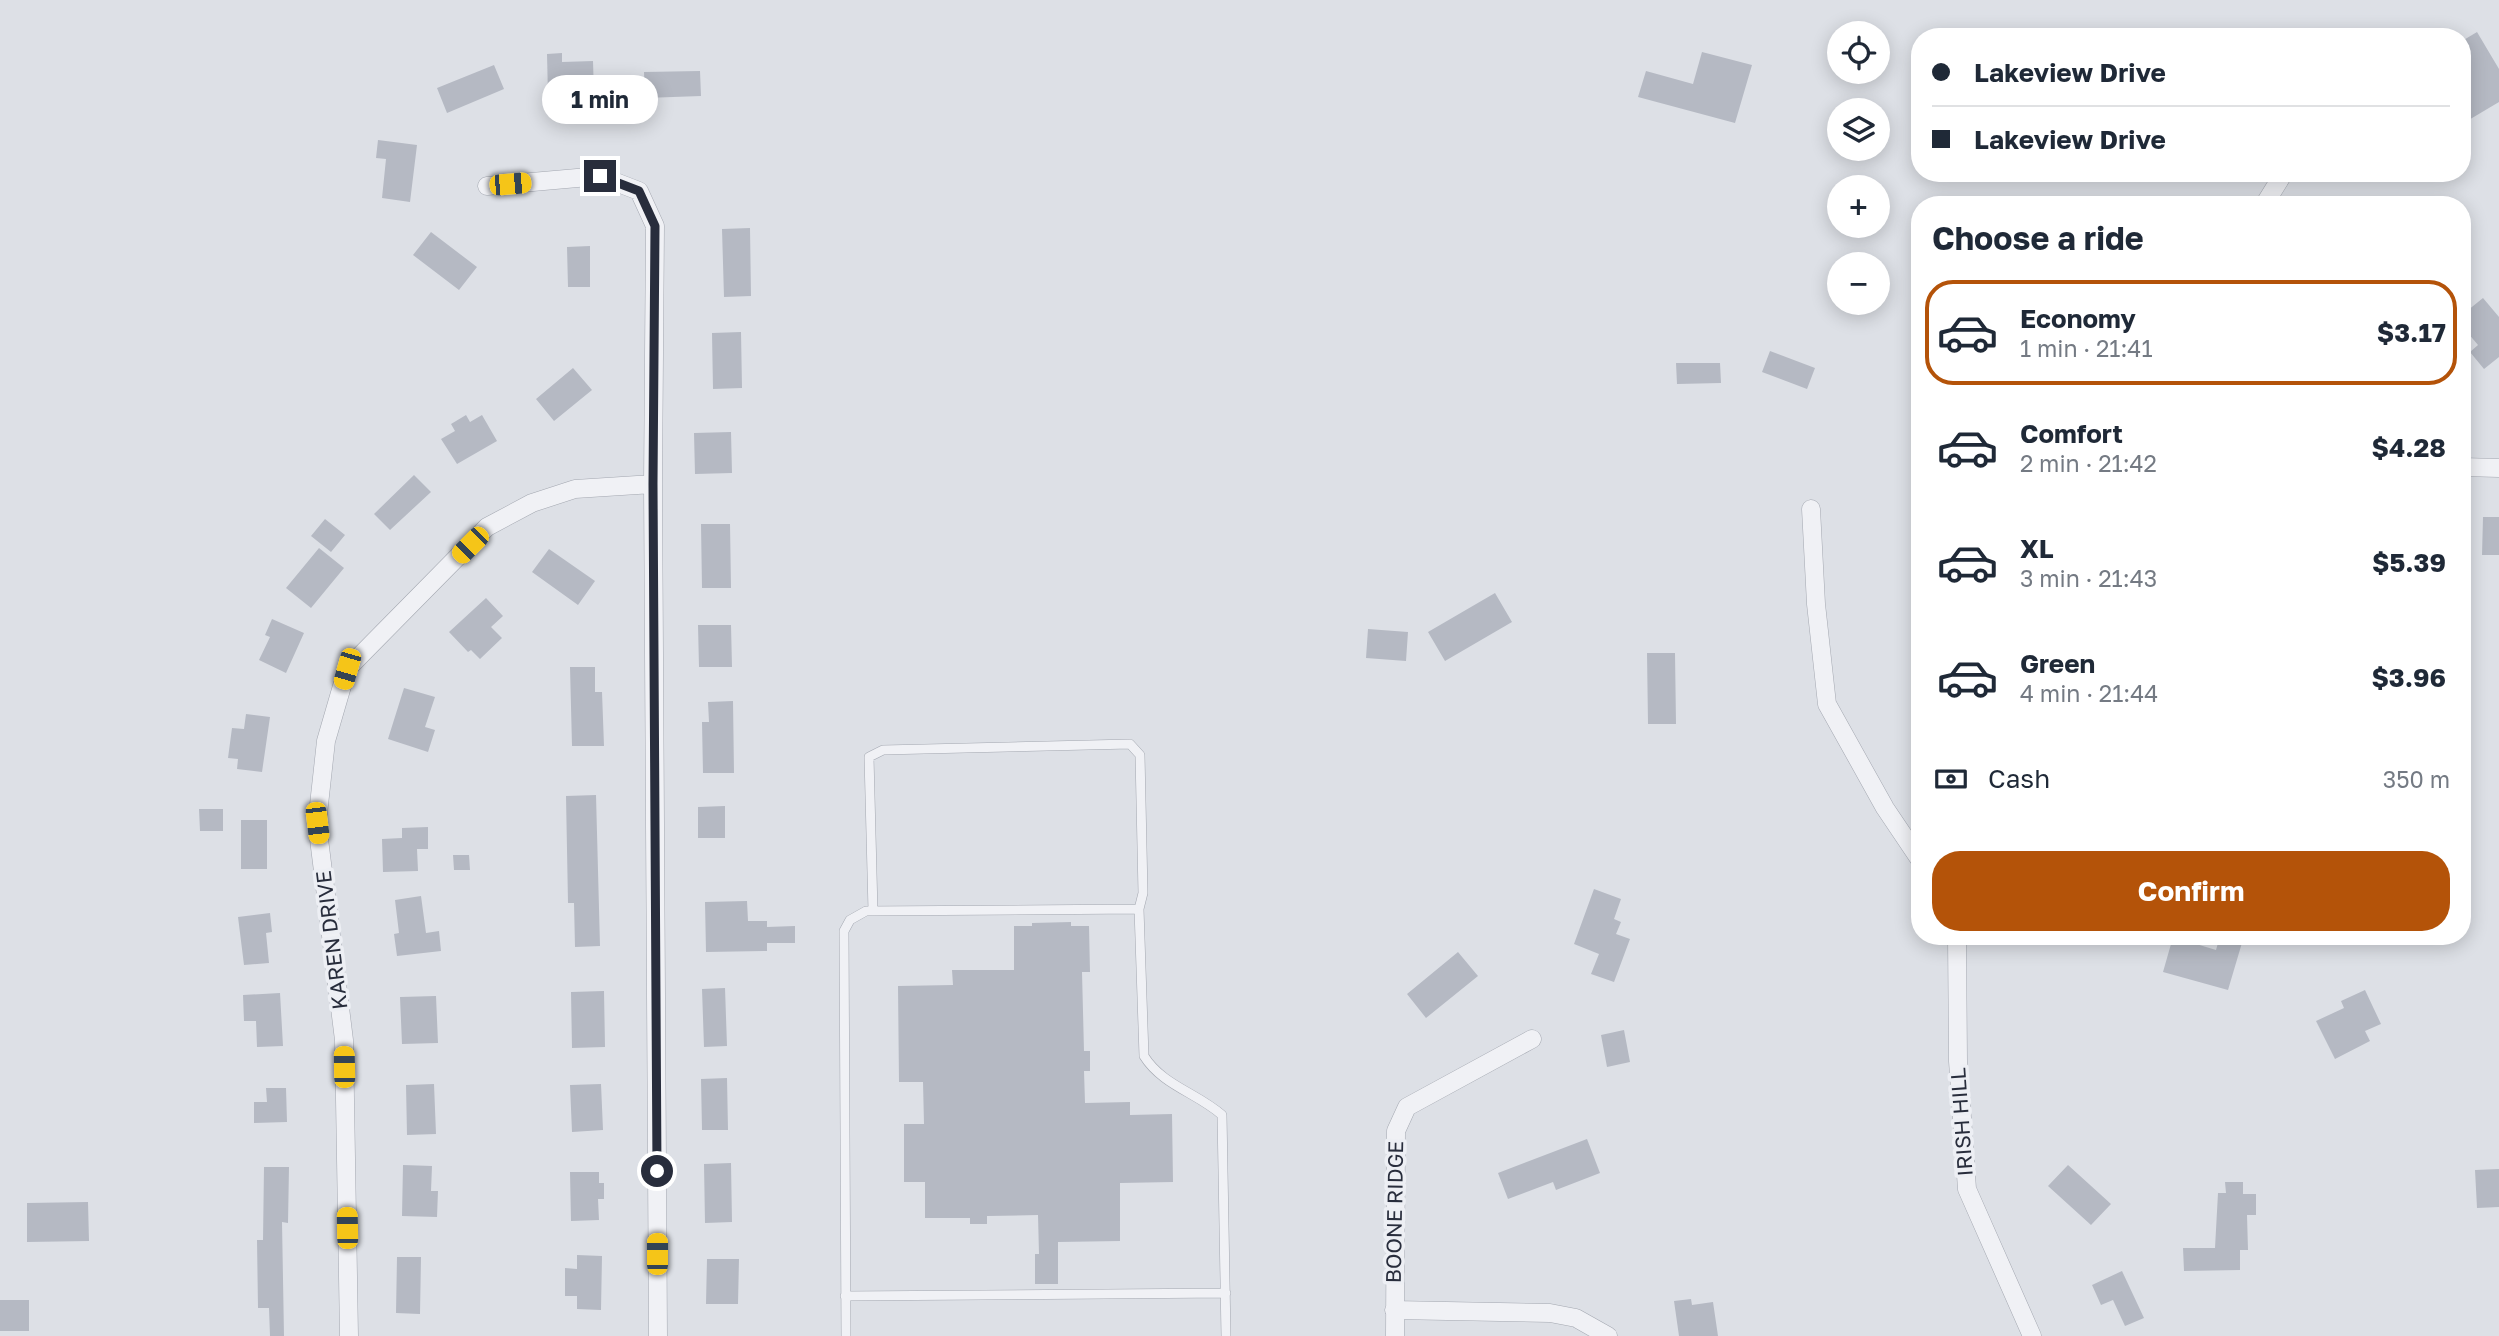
<!DOCTYPE html>
<meta charset="utf-8">
<style>
:root{--surface:#fff;--page:#f6f6f7;--text:#1f2937;--muted:#747a83;--line:#e0e1e3;--accent:#b45309}
body{margin:0;font-family:"Golos Text",sans-serif;background:var(--page);color:var(--text);height:100vh;display:flex;flex-direction:column;font-size:26px;white-space:nowrap}
*{box-sizing:border-box;margin:0}
p{font-size:23px;color:var(--muted)}
.icon{flex:none;width:38px;height:38px;fill:none;stroke:currentColor;stroke-width:2;stroke-linecap:round;stroke-linejoin:round}
.map{position:relative;flex:1;overflow:hidden}
.sheet{position:absolute;left:1911px;top:196px;width:560px;height:749px;display:flex;flex-direction:column;background:var(--surface);border-radius:28px;box-shadow:0 4px 18px #0003}
.sheet>*{flex:none}
.hud{position:absolute;left:1911px;top:28px;width:560px;height:154px;border-radius:28px;box-shadow:0 4px 18px #0003;display:grid;align-content:center;height:154px;padding:0 21px;background:var(--surface)}
.fabs{position:absolute;left:1827px;top:21px;display:grid;gap:14px}
.fabs a{display:grid;place-items:center;width:63px;height:63px;border-radius:50%;background:var(--surface);box-shadow:0 4px 18px #0003;font-size:35px}
.end{position:absolute;width:32px;height:32px;margin:-16px;border:9px solid #282d3c;background:#fff;box-shadow:0 0 0 4px #fff}
.from{border-radius:50%}
.bubble{position:absolute;height:49px;border-radius:24px;background:var(--surface);box-shadow:0 4px 18px #0003;font-size:23px;font-weight:700;line-height:49px;text-align:center}
.car{position:absolute;width:21px;height:42px;margin:-21px -10px;border-radius:9px;box-shadow:0 0 5px 2px #0007;background:linear-gradient(#f5c518 24%,#345 0 40%,#f5c518 0 76%,#345 0 86%,#f5c518 0)}
.hud b{display:flex;align-items:center;gap:24px;height:66px;font-size:26px}
.hud b+b{border-top:2px solid var(--line)}
.hud i{width:18px;height:18px;background:var(--text)}
ul{padding:0;list-style:none}
li{display:flex;align-items:center;gap:21px;height:105px;margin:0 14px 10px;padding:0 7px;border:4px solid transparent;border-radius:28px}
li div{flex:1}
li b{display:block;font-size:26px}
li em{font-style:normal;font-weight:700}
li.on{border-color:var(--accent)}
li>.icon{width:63px;height:63px;stroke-width:1.5}
h2{padding:0 21px;font-size:32px;line-height:84px}
.pay{display:flex;align-items:center;gap:18px;height:77px;padding:0 21px;font-size:26px}
.pay p{margin-inline-start:auto}
.button{display:flex;gap:14px;margin-top:auto;padding:14px 21px}
.button a{flex:1;height:80px;border-radius:28px;background:var(--accent);color:#fff;font-size:28px;font-weight:700;line-height:80px;text-align:center}
.map>svg:first-child{display:block}
</style>
<div class="map">
<svg width="2499" height="1336" viewBox="0 0 2499 1336">
<rect width="100%" height="100%" fill="#dde0e6"/>
<path fill="#b5b9c3" d="M2477 32 2499 69V102L2462 124V96L2469 92 2462 81V41Z
M1702 52 1752 65 1735 123 1638 97 1646 71 1693 84Z
M562 53V62L593 61 594 94 548 96 547 54Z
M494 65 504 89 447 113 437 88Z
M700 71 701 96 645 98 644 72Z
M378 140 417 145 410 202 382 198 386 159 376 158Z
M750 228 751 296 724 297 722 229Z
M431 232 477 267 459 290 413 255Z
M590 246V287H568L567 247Z
M2483 298 2499 317V357L2484 369 2470 352 2478 345 2462 326V315Z
M741 332 742 388 713 389 712 333Z
M1770 351 1815 368 1807 389 1762 372Z
M1676 363H1720L1721 383 1677 384Z
M573 368 592 390 554 421 536 399Z
M466 415 470 422 482 415 497 441 457 464 441 439 455 431 451 424Z
M731 432 732 473 695 474 694 433Z
M414 475 431 492 390 530 374 514Z
M2483 517H2499V555H2482Z
M325 519 345 535 331 552 311 536Z
M701 524H730L731 588H702Z
M319 548 344 568 311 608 286 588Z
M549 549 595 581 578 605 532 572Z
M1495 593 1512 622 1445 661 1428 632Z
M486 598 503 616 491 627 502 638 480 659 471 650 468 652 449 632Z
M272 619 304 633 286 673 259 660 270 637 265 635Z
M698 625H731L732 667H699Z
M1368 629 1408 632 1406 661 1366 658Z
M1647 653H1675L1676 724H1648Z
M570 667H595V692H602L604 746H572Z
M404 688 435 697 425 727 435 730 428 752 388 739Z
M733 701 734 773H703L702 722H709L708 702Z
M246 714 270 717 262 772 237 769 238 759 228 758 232 728 244 729Z
M596 795 600 946 575 947 574 903H568L566 796Z
M725 806V838H698V807Z
M199 809H223V831H200Z
M241 820H267V869H241Z
M428 827V849H417L418 871 383 872 382 839 402 838V828Z
M453 855H469L470 870H454Z
M1594 889 1621 899 1614 919 1621 922 1616 934 1630 939 1614 982 1591 974 1599 954 1574 944Z
M421 896 426 933 439 931 441 951 397 956 394 934 399 933 395 900Z
M747 901 748 921H767V927L795 926V943H767V951L706 952 705 902Z
M270 913 272 932 266 933 269 963 244 965 238 917Z
M1071 922V926H1089L1090 972H1082L1084 1051H1090V1071H1084L1085 1103 1130 1102V1115L1172 1114 1173 1182 1120 1183V1241L1058 1242V1284H1035V1254H1039L1038 1215 987 1216V1224H970V1218H925V1182H904V1124H924L923 1082H899L898 986 953 985 952 970H1014V926H1032V923Z
M2220 936H2244L2228 990 2163 972 2173 937 2216 950Z
M1458 952 1478 976 1426 1018 1407 994Z
M725 988 727 1046 704 1047 702 989Z
M2365 990 2381 1024 2365 1031 2370 1041 2335 1059 2316 1021 2344 1008 2341 1001Z
M604 991 605 1047 572 1048 571 992Z
M280 993 283 1046 257 1047 256 1021H244L243 995Z
M436 996 438 1043 402 1044 400 997Z
M1624 1030 1630 1062 1607 1067 1601 1035Z
M727 1078 728 1130H702L701 1079Z
M434 1084 436 1134 407 1135 406 1085Z
M601 1084 603 1130 572 1132 570 1085Z
M266 1088H286L287 1122 254 1123V1102H267Z
M1587 1139 1600 1173 1556 1190 1553 1182 1508 1199 1498 1173Z
M731 1163 732 1222 705 1223 704 1164Z
M403 1165 432 1166 431 1191H438L437 1217 402 1216Z
M2068 1165 2111 1204 2091 1225 2048 1186Z
M264 1167H289L288 1223 282 1222 284 1336H270L269 1308H258L257 1240H263Z
M2499 1169V1207L2477 1208 2475 1170Z
M570 1172H599V1183H604V1199H598L599 1220 571 1221Z
M2225 1182H2243V1194H2256V1215H2247L2248 1250H2240V1270L2184 1271 2183 1248H2215L2218 1193H2226Z
M88 1202 89 1241 27 1242V1203Z
M577 1255 602 1256 601 1310 577 1309V1296H565V1268L577 1269Z
M397 1257H421L420 1314 396 1313Z
M707 1259H739L738 1304H706Z
M2122 1271 2144 1318 2125 1326 2113 1300 2101 1305 2092 1285Z
M1691 1299 1692 1305 1713 1302 1718 1336H1679L1674 1301Z
M0 1300H29V1331H0Z"/>
<g fill="none" stroke-linecap="round" stroke-linejoin="round">
<defs>
<path id="lane" d="M873 911 869 757 883 750 1130 744 1140 755 1143 893 1139 909
M845 1296 1226 1293
M846 1336 844 931 850 920 866 911 1139 909 1144 1056C1162 1085 1197 1093 1222 1115L1226 1336"/>
<path id="street" d="M487 186 600 176 639 191 655 226 653 484 658 1336
M2264 205 2282 176
M2462 467 2499 468
M1811 509 1816 604 1827 704 1885 808 1920 860
M1957 936 1958 1061 1967 1189 2032 1336
M1394 1310 1550 1313 1576 1318 1608 1336
M349 1336 344 1040 317 823 326 741 347 669 487 527 532 503 575 489 653 484
M1395 1336 1396 1131 1407 1107 1532 1039"/>
</defs>
<use href="#lane" stroke="#a3a7b0" stroke-width="10"/>
<use href="#street" stroke="#a3a7b0" stroke-width="19"/>
<use href="#lane" stroke="#f0f1f5" stroke-width="9"/>
<use href="#street" stroke="#f0f1f5" stroke-width="18"/>
</g>
<g fill="none" stroke-linecap="round" stroke-linejoin="round">
<path stroke="#282d3c" stroke-width="9" d="M600 176 639 191 655 226 653 484 657 1171"/>
</g>
<g text-anchor="middle" stroke-width="7" stroke-linejoin="round" paint-order="stroke">
<g font-size="21" fill="#282d3c" stroke="#edeff4">
<text transform="translate(332 940) rotate(-97)" y="7">KAREN DRIVE</text>
<text transform="translate(1962 1122) rotate(-94)" y="7">IRISH HILL</text>
<text transform="translate(1395 1212) rotate(-89)" y="7">BOONE RIDGE</text>
</g>
</g>
</svg>
<div class="fabs">
<a><svg class="icon" aria-label="locate" viewBox="0 0 24 24"><circle cx="12" cy="12" r="6"/><path d="M12 2v4M12 18v4M2 12h4M18 12h4"/></svg></a>
<a><svg class="icon" aria-label="layers" viewBox="0 0 24 24"><path d="M12 4l9 5-9 5-9-5zM3 14l9 5 9-5"/></svg></a>
<a>+</a>
<a>−</a>
</div>
<i class="end from" style="left:657px;top:1171px"></i>
<i class="end" style="left:600px;top:176px"></i>
<div class="bubble" style="left:542px;top:75px;width:116px">1 min</div>
<i class="car" style="left:510px;top:184px;rotate:85deg"></i>
<i class="car" style="left:470px;top:545px;rotate:225deg"></i>
<i class="car" style="left:347px;top:669px;rotate:196deg"></i>
<i class="car" style="left:317px;top:823px;rotate:173deg"></i>
<i class="car" style="left:344px;top:1067px;rotate:359deg"></i>
<i class="car" style="left:347px;top:1228px;rotate:359deg"></i>
<i class="car" style="left:657px;top:1254px;rotate:0deg"></i>
<div class="hud">
<b><i class="from"></i>Lakeview Drive</b>
<b><i></i>Lakeview Drive</b>
</div>
<section class="sheet">
<h2>Choose a ride</h2>
<ul>
<li class="on"><svg class="icon" aria-label="car" viewBox="0 0 24 24"><path d="M5 17H2v-5l4-1 3-4h7l3 4 3 1v5h-3M9 17h6M6 11h13"/><circle cx="7" cy="17" r="2"/><circle cx="17" cy="17" r="2"/></svg><div><b>Economy</b><p>1 min · 21:41</p></div><em>$3.17</em></li>
<li><svg class="icon" aria-label="car" viewBox="0 0 24 24"><path d="M5 17H2v-5l4-1 3-4h7l3 4 3 1v5h-3M9 17h6M6 11h13"/><circle cx="7" cy="17" r="2"/><circle cx="17" cy="17" r="2"/></svg><div><b>Comfort</b><p>2 min · 21:42</p></div><em>$4.28</em></li>
<li><svg class="icon" aria-label="car" viewBox="0 0 24 24"><path d="M5 17H2v-5l4-1 3-4h7l3 4 3 1v5h-3M9 17h6M6 11h13"/><circle cx="7" cy="17" r="2"/><circle cx="17" cy="17" r="2"/></svg><div><b>XL</b><p>3 min · 21:43</p></div><em>$5.39</em></li>
<li><svg class="icon" aria-label="car" viewBox="0 0 24 24"><path d="M5 17H2v-5l4-1 3-4h7l3 4 3 1v5h-3M9 17h6M6 11h13"/><circle cx="7" cy="17" r="2"/><circle cx="17" cy="17" r="2"/></svg><div><b>Green</b><p>4 min · 21:44</p></div><em>$3.96</em></li>
</ul>
<div class="pay"><svg class="icon" aria-label="cash" viewBox="0 0 24 24"><path d="M3 7h18v10H3z"/><circle cx="12" cy="12" r="2"/></svg>Cash<p>350 m</p></div>
<div class="button"><a>Confirm</a></div>
</section>
</div>
